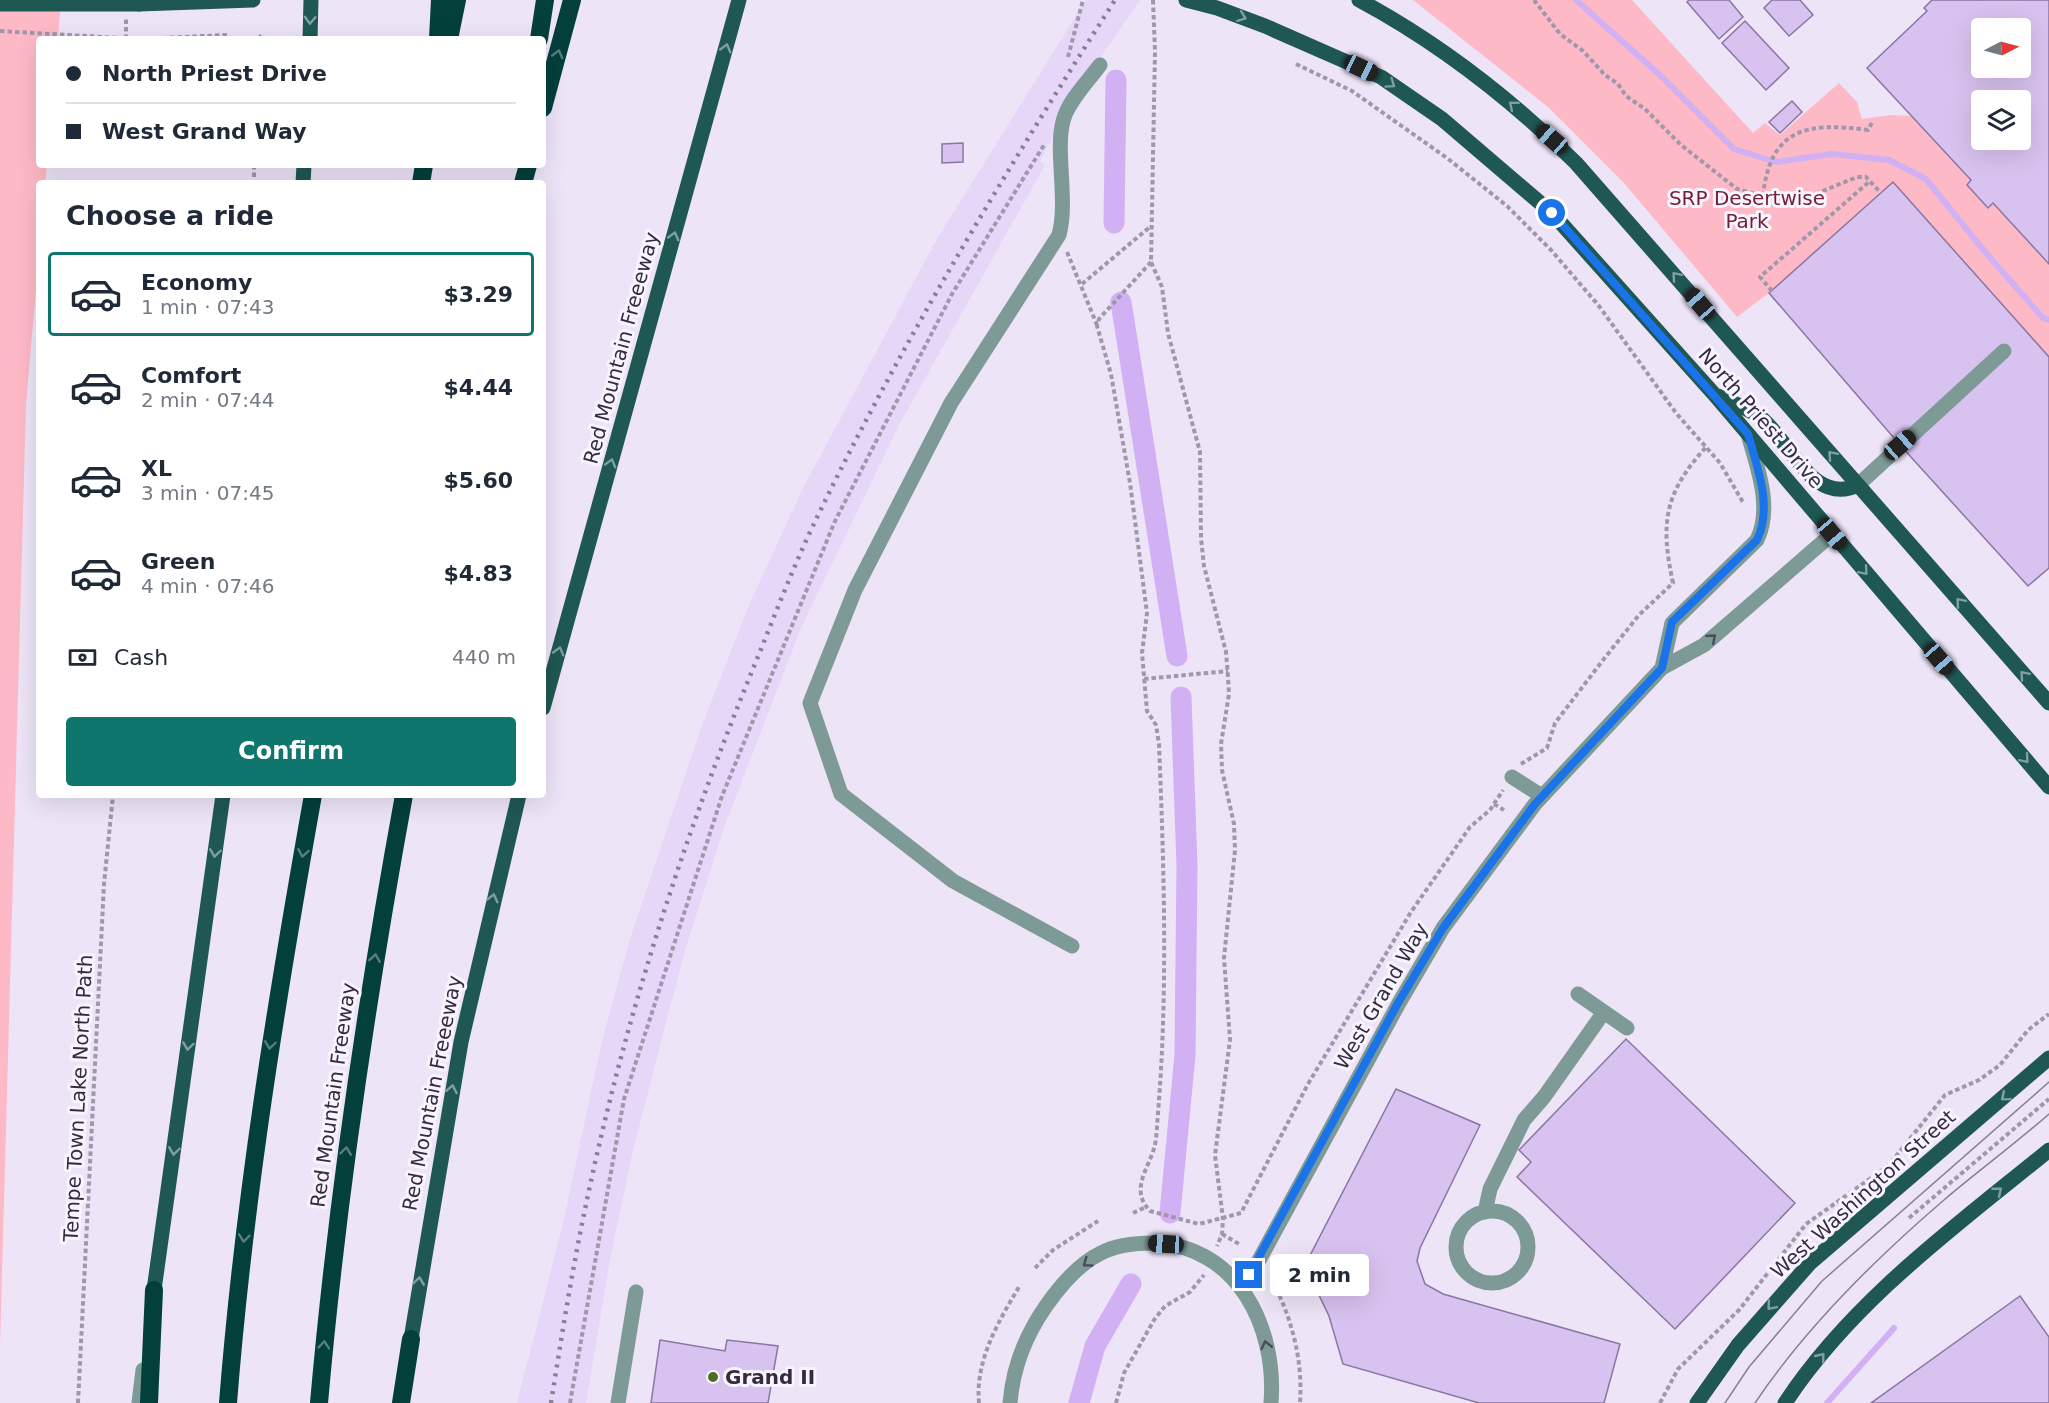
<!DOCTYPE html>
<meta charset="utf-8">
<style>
:root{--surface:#fff;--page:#f2f2f3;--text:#1f2937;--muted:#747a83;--line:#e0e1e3;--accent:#0f766e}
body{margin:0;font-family:"DejaVu Sans",sans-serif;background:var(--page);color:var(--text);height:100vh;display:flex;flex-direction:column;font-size:22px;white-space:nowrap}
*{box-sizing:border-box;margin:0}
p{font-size:20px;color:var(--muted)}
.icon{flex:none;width:33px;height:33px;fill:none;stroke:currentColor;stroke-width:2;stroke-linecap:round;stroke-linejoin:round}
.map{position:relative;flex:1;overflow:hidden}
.sheet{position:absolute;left:36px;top:180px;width:510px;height:618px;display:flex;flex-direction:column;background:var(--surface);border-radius:6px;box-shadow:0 6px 24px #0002}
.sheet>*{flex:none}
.guide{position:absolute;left:36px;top:36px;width:510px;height:132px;border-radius:6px;box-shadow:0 6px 24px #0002;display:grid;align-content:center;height:132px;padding:0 30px;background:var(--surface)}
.needle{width:39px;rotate:84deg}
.controls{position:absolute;left:1971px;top:18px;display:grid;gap:12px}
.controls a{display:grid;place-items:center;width:60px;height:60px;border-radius:6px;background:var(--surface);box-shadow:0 6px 24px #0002;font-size:30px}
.end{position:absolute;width:27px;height:27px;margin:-14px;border:8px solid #1a73e8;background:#fff;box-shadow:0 0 0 3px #fff}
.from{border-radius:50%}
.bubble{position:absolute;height:42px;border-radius:6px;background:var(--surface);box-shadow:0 6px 24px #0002;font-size:20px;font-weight:800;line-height:42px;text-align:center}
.car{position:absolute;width:18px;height:36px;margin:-18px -9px;border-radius:8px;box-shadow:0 0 4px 2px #0007;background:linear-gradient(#222 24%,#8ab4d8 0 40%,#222 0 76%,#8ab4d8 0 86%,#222 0)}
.guide b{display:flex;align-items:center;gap:21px;height:57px;font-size:22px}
.guide b+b{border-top:2px solid var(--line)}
.guide i{width:15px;height:15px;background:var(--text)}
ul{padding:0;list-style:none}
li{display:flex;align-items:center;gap:18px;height:84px;margin:0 12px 9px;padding:0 18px;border:3px solid transparent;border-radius:6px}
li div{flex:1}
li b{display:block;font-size:22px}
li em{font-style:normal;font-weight:800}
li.on{border-color:var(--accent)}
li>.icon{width:54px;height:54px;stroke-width:1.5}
h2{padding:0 30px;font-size:27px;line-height:72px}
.pay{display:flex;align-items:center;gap:15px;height:66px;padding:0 30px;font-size:22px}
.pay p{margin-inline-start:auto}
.cta{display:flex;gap:12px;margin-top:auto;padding:12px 30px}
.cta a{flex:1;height:69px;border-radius:6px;background:var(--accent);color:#fff;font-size:24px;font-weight:800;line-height:69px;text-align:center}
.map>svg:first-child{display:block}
</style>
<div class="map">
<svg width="2049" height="1403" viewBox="0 0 2049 1403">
<rect width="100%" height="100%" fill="#ede4f8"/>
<path fill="#e6d6f8" d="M1086 0H1140L1076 93 1040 161 1045 165 899 425 801 628 725 825 685 950 632 1154 610 1260 586 1403H517L564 1219 602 1041 630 939 701 728 749 605 803 488 938 237Z"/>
<path fill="#feb9c6" d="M0 0H61L58 39H39V165H47L45 183H39V255L26 405 0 1346Z
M1413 0H1632L1753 133 1765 123 1780 135 1839 83 1857 102 1862 119 1891 115 1911 116 1971 180 1967 185 1987 207 1993 203 2049 264V357L1893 182 1769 293 1737 317 1624 183 1548 107Z"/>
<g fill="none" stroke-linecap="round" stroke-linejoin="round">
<path stroke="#d1b0f3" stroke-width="6" d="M1576 0 1661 76 1734 149 1776 162 1832 154 1889 160 1926 179 1986 253 2043 318 2049 320
M1827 1403 1894 1328"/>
<path stroke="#d1b0f3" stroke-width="21" d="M1114 223 1116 80
M1121 302 1177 656
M1170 1213 1185 1055 1187 865 1181 697
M1079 1403 1095 1346 1131 1284"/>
</g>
<path fill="#d8c2ef" stroke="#8b75a2" stroke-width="1.5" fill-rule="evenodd" d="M1689 0H1729L1743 17 1719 39 1687 2Z
M1772 0H1800L1813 15 1789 36 1764 8Z
M1932 0H2049V264L1993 203 1988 208 1967 185 1971 180 1867 68 1927 11 1924 8ZM1982 28H2020V68H1982ZM1982 100H2020V140H1982Z
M1745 21 1789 68 1766 90 1722 43Z
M1792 101 1802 112 1780 133 1769 122Z
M963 143V162L942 163V144Z
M1893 182 2049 357V568L2028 586 1900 445 1769 293Z
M1626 1039 1795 1203 1675 1329 1517 1177 1531 1162 1519 1150Z
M1396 1089 1480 1125 1420 1248 1417 1261 1425 1284 1443 1294 1620 1344 1604 1403H1479L1343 1364 1329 1316 1315 1287 1302 1271Z
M2020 1296 2049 1337V1403H1871Z
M660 1340 725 1351 727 1340 778 1346 768 1403H651Z"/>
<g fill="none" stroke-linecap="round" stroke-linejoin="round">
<path stroke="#a097aa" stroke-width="4" stroke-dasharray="4.5 3" stroke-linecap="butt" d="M1153 0 1155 51 1151 262 1162 287 1168 333 1200 452 1201 538 1204 566 1226 652 1228 677 1229 694 1221 744 1222 770 1234 824 1235 850 1224 958 1230 1040 1215 1155 1223 1219 1222 1234 1217 1246
M1534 0 1560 34 1583 51 1605 75 1618 84 1626 96 1645 109 1681 145 1737 189 1773 199H1793L1808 197 1857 177H1866L1881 193
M126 39V19
M140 39 227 35 229 39
M259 39 262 34
M1068 57 1083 0
M1296 64 1352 91 1447 158 1507 206 1551 250 1599 306 1676 413 1720 463 1744 504
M254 165V183
M1763 196C1770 127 1809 122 1868 130L1873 121
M1067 252 1097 325
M1151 262 1099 319 1097 326 1111 374 1130 483 1147 613 1142 653 1147 711 1156 725 1159 744C1164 867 1168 991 1158 1113 1157 1123 1157 1134 1155 1145 1149 1169 1129 1189 1150 1211L1199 1224 1241 1213 1308 1084 1411 912 1470 827 1490 810 1503 790
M1082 284 1151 226
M1772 291 1760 277 1870 181
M1144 679 1228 671
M1521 764 1547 748 1555 723 1603 660 1639 615 1673 583C1660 523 1664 493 1707 446
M1494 804 1504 810
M1133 1213 1146 1207
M1909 1218 2049 1099
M1222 1234 1239 1244
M1035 1268 1053 1250 1098 1221
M1273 1282C1292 1319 1303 1361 1300 1403
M78 1403 104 884 113 795
M570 1403 624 1099 722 796 835 521 952 294 1044 145
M979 1403C975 1361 998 1322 1019 1287
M1116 1403 1124 1373 1154 1320 1165 1306 1190 1292 1204 1275
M1660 1403 1678 1369 1739 1310 1806 1224 1888 1166 1945 1095 1979 1080 2000 1065 2028 1030 2049 1014"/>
<path stroke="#7e9a96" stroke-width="15" d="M1858 485 2004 351
M1662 668 1672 623 1757 540C1773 507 1757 467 1748 434
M1512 777 1542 796
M1072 946 953 881 841 794 810 703 855 590 951 403 1059 235C1069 198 1053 145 1065 115 1072 97 1089 80 1100 65
M1578 994 1627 1028
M1456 1247a36 36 0 1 1 72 0a36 36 0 1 1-72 0Z
M1485 1212 1490 1189 1524 1120 1544 1097 1604 1012
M1240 1287 1258 1262 1399 1003 1443 928 1535 804 1662 668 1704 645 1832 534
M139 1403 143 1370
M618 1403 636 1292
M1010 1403C1013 1367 1025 1336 1046 1306 1060 1286 1078 1264 1101 1253 1116 1245 1137 1243 1154 1243 1238 1246 1277 1328 1271 1403"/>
<path stroke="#1f5853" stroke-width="15" d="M1186 0 1217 8 1265 26 1381 77 1442 119 1552 213 1713 393 2049 787
M1359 0C1439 43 1511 99 1576 163L2049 703
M139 4 253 0
M310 39 311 0
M303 183 304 165
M1718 396C1731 402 1748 408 1760 417 1790 440 1812 507 1858 485
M543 708 739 0
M154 1290 223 795
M411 1339 461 1042 519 795
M1697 1403 1738 1345 1810 1263 2049 1058
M1785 1403C1852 1301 1956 1226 2049 1150"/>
<path stroke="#033f3b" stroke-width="18" d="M438 39 440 0
M449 39 457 0
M539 39 545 0
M543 108 572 0
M421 183 424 165
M523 183 528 165
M149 1403 154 1290
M228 1403C244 1199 277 997 313 795
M319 1403C337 1199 367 997 404 795
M401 1403 411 1339"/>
<path stroke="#887f92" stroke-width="1.5" d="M1725 1403 1749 1367 1822 1281 2049 1082
M1755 1403C1806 1327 1874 1260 1944 1200 1978 1171 2015 1144 2049 1114"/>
<path stroke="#887f92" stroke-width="4.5" stroke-dasharray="3 6" stroke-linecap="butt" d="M551 1403C561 1340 571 1277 584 1214 623 1024 683 838 757 659 774 617 791 573 810 532 898 348 1005 172 1115 0"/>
<path stroke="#a097aa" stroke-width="4" stroke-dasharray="4.5 3" stroke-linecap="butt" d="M0 31 136 39"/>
<path stroke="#1f5853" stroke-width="15" d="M0 4H139"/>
</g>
<defs><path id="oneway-chevron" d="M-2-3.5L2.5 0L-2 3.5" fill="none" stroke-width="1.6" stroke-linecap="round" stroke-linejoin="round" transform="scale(1.5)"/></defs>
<g stroke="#819ea0">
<use href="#oneway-chevron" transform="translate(1242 17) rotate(21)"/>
<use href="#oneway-chevron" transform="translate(310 20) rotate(92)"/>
<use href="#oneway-chevron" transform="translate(726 48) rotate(-75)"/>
<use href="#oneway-chevron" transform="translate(1391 84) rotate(35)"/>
<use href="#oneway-chevron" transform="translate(1513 105) rotate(-140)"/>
<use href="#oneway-chevron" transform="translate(674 236) rotate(-75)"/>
<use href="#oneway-chevron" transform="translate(1676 276) rotate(-131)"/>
<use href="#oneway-chevron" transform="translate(1832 455) rotate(-131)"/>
<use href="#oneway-chevron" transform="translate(611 463) rotate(-74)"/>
<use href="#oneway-chevron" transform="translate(1864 571) rotate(49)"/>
<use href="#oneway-chevron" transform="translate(1960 602) rotate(-131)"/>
<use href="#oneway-chevron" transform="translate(559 651) rotate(-74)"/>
<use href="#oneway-chevron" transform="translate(2024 675) rotate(-131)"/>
<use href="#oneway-chevron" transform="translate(2025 759) rotate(49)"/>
<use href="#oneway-chevron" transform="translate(215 853) rotate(98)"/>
<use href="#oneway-chevron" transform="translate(493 898) rotate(-76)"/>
<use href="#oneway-chevron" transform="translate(188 1046) rotate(98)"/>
<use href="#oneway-chevron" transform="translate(452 1089) rotate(-79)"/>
<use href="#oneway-chevron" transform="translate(2005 1097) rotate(140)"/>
<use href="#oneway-chevron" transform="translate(174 1151) rotate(98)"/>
<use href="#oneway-chevron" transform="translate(1998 1191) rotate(-39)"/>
<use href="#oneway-chevron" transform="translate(419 1281) rotate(-82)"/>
<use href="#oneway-chevron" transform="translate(1771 1306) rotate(130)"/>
<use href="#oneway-chevron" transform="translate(1821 1357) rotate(-51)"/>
</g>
<g stroke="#597e7f">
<use href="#oneway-chevron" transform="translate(558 54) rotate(-75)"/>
<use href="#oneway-chevron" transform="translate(303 853) rotate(100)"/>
<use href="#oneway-chevron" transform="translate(375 958) rotate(-81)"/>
<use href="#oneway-chevron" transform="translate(270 1045) rotate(98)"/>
<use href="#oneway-chevron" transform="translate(346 1151) rotate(-83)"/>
<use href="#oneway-chevron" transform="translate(244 1238) rotate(97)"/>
<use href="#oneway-chevron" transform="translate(324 1345) rotate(-85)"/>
</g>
<g stroke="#4a4c58">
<use href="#oneway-chevron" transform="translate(1712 638) rotate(-41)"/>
<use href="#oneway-chevron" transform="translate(1087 1263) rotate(144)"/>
<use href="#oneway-chevron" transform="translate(1266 1345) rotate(-103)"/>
</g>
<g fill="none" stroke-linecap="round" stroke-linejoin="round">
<path stroke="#1a73e8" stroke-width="8" d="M1249 1275 1398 1003 1443 928 1535 804 1662 668 1672 622 1757 540C1773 507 1757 467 1748 434L1552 213"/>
</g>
<circle fill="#516c1f" stroke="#f8f4fe" stroke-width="2" cx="713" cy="1377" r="6"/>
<g text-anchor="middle" stroke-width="6" stroke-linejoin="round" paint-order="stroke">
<g font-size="20" fill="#711f37" stroke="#f8f4fe">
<text x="1747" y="205">SRP Desertwise<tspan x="1747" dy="23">Park</tspan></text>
</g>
<g font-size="20" fill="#342b3d" stroke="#f8f4fe">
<text transform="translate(621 348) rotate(-75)" y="7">Red Mountain Freeeway</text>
<text transform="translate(1761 418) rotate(49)" y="7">North Priest Drive</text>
<text transform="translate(1381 996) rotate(-60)" y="7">West Grand Way</text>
<text transform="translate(432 1093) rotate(-79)" y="7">Red Mountain Freeeway</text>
<text transform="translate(333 1095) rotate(-82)" y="7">Red Mountain Freeway</text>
<text transform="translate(78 1098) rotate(-87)" y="7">Tempe Town Lake North Path</text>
<text transform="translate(1863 1194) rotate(-42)" y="7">West Washington Street</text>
</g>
<g font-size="20" font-weight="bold" fill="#342b3d" stroke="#f8f4fe" text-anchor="start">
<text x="725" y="1384">Grand II</text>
</g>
</g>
</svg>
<div class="controls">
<a><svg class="needle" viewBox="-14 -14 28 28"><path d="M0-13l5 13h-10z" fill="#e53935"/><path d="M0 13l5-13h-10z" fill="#747a83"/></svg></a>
<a><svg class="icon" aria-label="layers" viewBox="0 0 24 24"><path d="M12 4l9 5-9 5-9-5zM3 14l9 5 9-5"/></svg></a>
</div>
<i class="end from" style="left:1552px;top:213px"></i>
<i class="end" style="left:1249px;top:1275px"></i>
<div class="bubble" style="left:1270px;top:1254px;width:99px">2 min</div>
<i class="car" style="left:1361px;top:68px;rotate:115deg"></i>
<i class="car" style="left:1552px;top:139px;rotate:311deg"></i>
<i class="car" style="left:1700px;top:304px;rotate:319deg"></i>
<i class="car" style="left:1900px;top:445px;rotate:49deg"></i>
<i class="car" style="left:1832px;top:534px;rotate:140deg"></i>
<i class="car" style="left:1939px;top:659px;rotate:139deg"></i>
<i class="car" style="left:1166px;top:1244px;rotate:273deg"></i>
<div class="guide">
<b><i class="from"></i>North Priest Drive</b>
<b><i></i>West Grand Way</b>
</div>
<section class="sheet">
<h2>Choose a ride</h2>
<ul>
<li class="on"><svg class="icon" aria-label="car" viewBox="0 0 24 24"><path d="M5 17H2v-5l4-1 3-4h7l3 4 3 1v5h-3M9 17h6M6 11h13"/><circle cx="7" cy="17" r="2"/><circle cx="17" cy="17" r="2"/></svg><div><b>Economy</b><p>1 min · 07:43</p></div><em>$3.29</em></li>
<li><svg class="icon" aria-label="car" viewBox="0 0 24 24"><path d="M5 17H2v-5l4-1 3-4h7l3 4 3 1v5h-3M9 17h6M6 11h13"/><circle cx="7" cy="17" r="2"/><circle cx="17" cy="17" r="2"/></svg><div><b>Comfort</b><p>2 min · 07:44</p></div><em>$4.44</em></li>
<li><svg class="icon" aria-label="car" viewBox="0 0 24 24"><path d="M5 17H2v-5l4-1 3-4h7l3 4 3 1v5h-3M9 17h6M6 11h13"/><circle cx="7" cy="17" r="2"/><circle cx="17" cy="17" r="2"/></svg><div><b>XL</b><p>3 min · 07:45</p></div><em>$5.60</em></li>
<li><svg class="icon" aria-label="car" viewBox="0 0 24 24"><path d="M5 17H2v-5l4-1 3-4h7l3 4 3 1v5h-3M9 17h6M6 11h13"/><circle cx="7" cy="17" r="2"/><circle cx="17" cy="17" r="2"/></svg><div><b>Green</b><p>4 min · 07:46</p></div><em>$4.83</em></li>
</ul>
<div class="pay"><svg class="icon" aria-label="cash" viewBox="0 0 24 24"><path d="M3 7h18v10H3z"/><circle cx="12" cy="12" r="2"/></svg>Cash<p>440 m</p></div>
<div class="cta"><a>Confirm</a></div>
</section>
</div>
